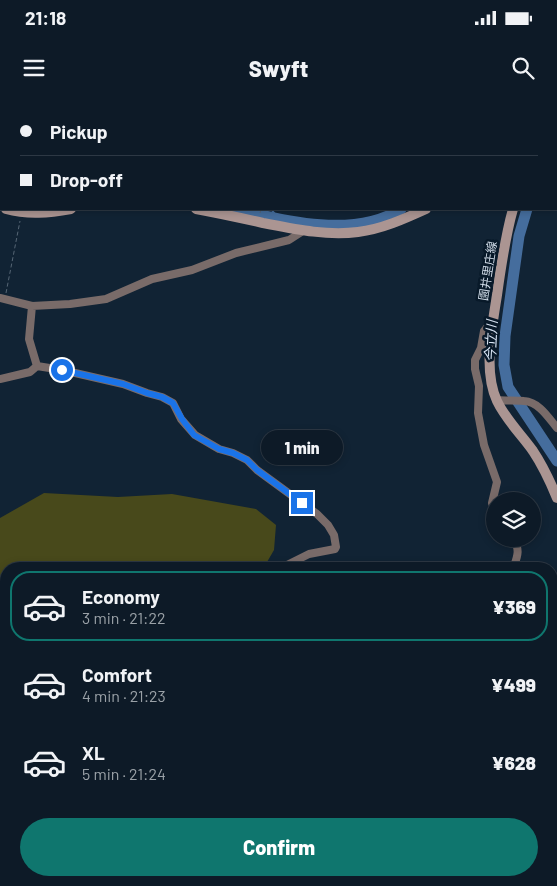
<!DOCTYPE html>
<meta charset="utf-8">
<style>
:root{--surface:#0d1a27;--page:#1b2733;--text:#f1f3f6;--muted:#9aa1a7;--line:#2d3844;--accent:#0f766e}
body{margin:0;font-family:Barlow,"Noto Sans JP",sans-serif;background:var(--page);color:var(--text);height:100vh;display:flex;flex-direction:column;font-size:19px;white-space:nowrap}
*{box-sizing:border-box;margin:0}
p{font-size:16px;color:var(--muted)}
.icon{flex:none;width:28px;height:28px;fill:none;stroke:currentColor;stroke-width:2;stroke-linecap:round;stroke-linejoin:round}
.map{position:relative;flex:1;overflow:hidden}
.panel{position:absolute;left:0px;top:462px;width:558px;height:324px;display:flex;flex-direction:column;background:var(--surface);border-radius:20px 20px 0 0;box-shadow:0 2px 8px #0003,0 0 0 1px var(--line)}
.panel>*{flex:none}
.banner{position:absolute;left:0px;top:0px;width:558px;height:110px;box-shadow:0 2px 8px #0003,0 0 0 1px var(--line);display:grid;align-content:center;height:110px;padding:0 20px;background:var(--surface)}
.controls{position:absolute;left:486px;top:392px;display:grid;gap:10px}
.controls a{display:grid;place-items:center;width:55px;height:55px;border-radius:50%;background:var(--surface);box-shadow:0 2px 8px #0003,0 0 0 1px var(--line);font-size:25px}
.end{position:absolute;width:22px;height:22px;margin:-11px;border:6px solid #1a73e8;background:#fff;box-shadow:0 0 0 2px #fff}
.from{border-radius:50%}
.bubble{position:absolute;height:35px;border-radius:18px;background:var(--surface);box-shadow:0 2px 8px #0003,0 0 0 1px var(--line);font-size:16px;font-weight:800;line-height:35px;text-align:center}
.banner b{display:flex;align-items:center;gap:18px;height:48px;font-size:19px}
.banner b+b{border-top:1px solid var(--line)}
.banner i{width:12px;height:12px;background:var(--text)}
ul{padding:9px 0 0;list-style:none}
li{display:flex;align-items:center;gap:15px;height:70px;margin:0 10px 8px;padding:0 10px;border:2px solid transparent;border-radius:20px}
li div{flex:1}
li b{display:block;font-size:19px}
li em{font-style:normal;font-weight:800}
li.active{border-color:var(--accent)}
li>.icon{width:45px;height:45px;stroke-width:1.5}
.action{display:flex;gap:10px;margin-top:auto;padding:10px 20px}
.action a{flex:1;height:58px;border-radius:30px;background:var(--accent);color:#fff;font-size:20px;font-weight:800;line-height:58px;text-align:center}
.status{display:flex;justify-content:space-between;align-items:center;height:35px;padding:0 25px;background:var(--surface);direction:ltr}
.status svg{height:14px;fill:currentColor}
header{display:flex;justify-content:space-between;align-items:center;height:65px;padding:0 20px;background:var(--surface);font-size:22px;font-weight:800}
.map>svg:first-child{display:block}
</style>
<div class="status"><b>21:18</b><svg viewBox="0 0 49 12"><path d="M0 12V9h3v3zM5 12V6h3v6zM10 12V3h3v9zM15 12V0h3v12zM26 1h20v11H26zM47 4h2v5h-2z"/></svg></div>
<header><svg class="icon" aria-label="menu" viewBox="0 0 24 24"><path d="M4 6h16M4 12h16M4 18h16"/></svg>Swyft<svg class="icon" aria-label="search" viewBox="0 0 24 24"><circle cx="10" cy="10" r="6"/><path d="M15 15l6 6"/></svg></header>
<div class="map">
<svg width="557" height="786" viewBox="0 0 557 786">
<rect width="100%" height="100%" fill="#112334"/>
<path fill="#48491b" d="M44 393 118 397 172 394 256 409 276 425 274 450 263 469H6V730H0V418Z
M89 780H142L148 786H86Z"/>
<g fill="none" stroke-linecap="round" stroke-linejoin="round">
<path stroke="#456d9d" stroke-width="2" d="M275 1V0
M437 1V0
M271 109 278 118"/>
<path stroke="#456d9d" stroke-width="11" d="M556 19H557
M0 95H1
M237 109C286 122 356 138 401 109
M527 109 519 136 505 236 504 265 508 287 557 361
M271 780 275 786
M6 786 15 780
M551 786 557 763"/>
<path stroke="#566675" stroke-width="1" stroke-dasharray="4 2.5" stroke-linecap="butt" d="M260 113 261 109
M6 193 20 121"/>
<path stroke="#796b69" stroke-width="8" d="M1 0 2 1
M444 1 445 0
M0 198 32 206 70 204 106 199 152 179 192 170 236 153 289 140 303 131
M32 206 29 239 37 266
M493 220 484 231 481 248 475 260V269L479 286 478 313 484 345 497 382 492 403 495 412
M37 266 62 270 123 284 147 293 162 297 173 303 181 319 195 335 219 349 233 353 247 360 257 370 317 414 328 425 334 435 336 447 335 449 309 454 279 469
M0 279 30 272 37 266
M497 300C506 301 515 300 524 301 539 302 548 317 557 328
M513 469C517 457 521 450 513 439
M267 780 270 786
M421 786 422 780"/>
<path stroke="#ab9592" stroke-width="10" d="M524 0V1
M556 43H557
M6 109C28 115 49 113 71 109
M196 109C218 113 241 118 263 123 294 129 326 136 358 132 382 129 404 119 426 109
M513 109C505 137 501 166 497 195 492 227 483 271 497 301 506 320 521 334 533 351 543 366 550 381 557 398
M551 706 557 683
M531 786 532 780"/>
<defs>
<path id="rail" d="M365 1 367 0
M0 53H1"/>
</defs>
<use href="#rail" stroke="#798795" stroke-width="4"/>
<use href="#rail" stroke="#081929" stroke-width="2" stroke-dasharray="5.5" stroke-linecap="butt"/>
</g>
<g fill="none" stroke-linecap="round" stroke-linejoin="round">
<path stroke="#1a73e8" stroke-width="6" d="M62 270 123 284 147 293 162 297 173 303 182 319 194 335 219 349 233 353 247 360 257 370 302 403"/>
</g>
<g text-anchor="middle" stroke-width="5" stroke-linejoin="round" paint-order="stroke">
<g font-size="12" fill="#d1dce8" stroke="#081929">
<text transform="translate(488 171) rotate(-81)" y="4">園井里庄線</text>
</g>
<g font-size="14" font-style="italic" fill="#d9e5f4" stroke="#081929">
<text transform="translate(491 241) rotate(-87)" y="5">今立川</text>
</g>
</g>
</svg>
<div class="controls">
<a><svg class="icon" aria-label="layers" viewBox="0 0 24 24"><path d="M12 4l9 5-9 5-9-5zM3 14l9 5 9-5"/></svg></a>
</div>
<i class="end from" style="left:62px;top:270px"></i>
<i class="end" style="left:302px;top:403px"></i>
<div class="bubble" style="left:261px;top:330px;width:82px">1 min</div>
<div class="banner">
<b><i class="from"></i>Pickup</b>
<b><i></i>Drop-off</b>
</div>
<section class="panel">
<ul>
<li class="active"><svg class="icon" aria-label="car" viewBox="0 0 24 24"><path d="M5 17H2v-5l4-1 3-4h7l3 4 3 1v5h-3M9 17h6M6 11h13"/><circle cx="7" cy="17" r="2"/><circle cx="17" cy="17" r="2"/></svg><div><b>Economy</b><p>3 min · 21:22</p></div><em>¥369</em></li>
<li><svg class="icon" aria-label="car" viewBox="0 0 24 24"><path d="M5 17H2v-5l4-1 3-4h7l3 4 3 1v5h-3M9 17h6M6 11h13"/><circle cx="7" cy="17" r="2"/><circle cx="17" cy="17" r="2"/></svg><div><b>Comfort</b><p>4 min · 21:23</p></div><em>¥499</em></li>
<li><svg class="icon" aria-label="car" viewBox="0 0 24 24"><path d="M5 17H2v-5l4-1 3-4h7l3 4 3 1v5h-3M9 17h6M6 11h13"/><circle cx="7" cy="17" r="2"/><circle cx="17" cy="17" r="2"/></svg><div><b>XL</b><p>5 min · 21:24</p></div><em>¥628</em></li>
</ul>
<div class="action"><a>Confirm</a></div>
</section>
</div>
